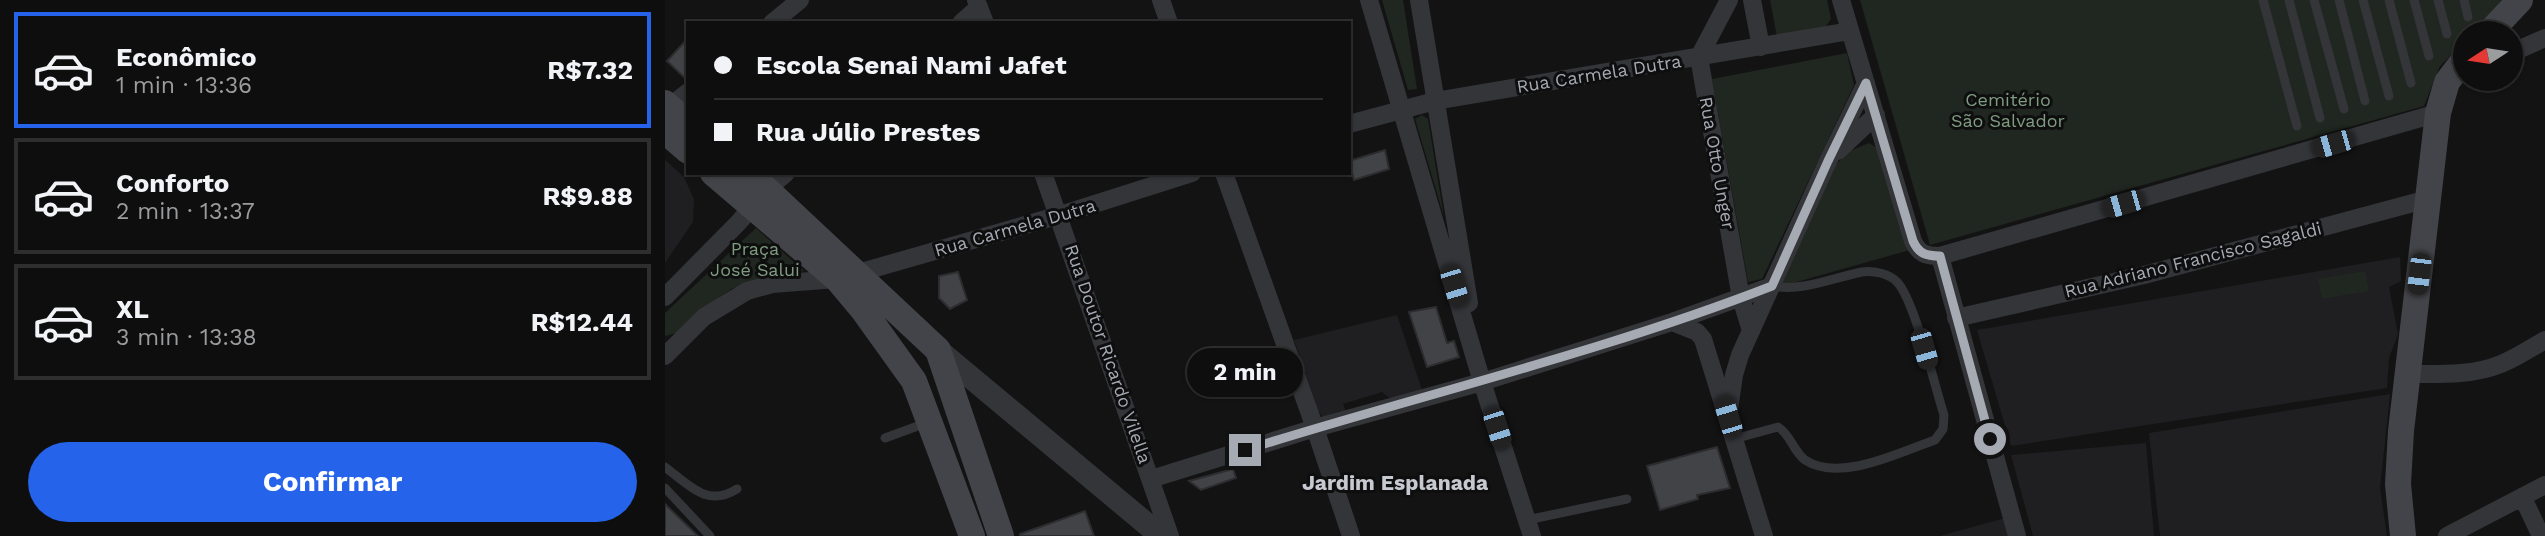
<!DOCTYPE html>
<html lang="pt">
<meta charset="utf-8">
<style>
:root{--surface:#0e0e0f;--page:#171718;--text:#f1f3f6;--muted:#9b9c9e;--line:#2e2e2f;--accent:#2563eb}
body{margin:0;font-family:"Work Sans",sans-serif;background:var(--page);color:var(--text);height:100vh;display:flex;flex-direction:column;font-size:26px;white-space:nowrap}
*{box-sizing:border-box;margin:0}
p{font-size:23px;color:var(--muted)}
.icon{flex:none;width:38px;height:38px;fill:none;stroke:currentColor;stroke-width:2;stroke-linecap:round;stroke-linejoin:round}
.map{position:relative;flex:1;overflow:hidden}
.panel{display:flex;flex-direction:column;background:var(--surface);width:665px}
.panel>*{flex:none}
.top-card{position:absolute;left:21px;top:21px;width:665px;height:154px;border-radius:0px;box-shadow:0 2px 5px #0004,0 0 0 2px var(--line);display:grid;align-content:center;height:154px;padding:0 28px;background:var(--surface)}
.needle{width:46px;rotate:258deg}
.fabs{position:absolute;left:1788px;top:21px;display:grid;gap:14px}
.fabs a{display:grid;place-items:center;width:70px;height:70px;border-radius:50%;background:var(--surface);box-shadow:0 2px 5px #0004,0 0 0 2px var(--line);font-size:35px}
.end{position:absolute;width:32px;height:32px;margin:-16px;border:9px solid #a6aab3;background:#111;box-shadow:0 0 0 4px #111}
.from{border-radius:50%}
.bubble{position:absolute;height:49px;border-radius:24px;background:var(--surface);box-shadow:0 2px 5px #0004,0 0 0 2px var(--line);font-size:23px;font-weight:700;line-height:49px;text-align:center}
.car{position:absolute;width:21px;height:42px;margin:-21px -10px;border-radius:9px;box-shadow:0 0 5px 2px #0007;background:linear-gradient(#222 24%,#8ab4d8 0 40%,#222 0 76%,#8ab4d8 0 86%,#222 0)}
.top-card b{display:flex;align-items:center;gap:24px;height:66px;font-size:26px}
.top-card b+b{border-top:2px solid var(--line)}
.top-card i{width:18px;height:18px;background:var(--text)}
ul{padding:12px 0 0;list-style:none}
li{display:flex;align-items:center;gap:21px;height:116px;margin:0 14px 10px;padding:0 14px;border:4px solid var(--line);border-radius:0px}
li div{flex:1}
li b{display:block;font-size:26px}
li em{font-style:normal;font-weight:700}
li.selected{border-color:var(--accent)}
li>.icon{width:63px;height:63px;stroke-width:1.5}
.primary-button{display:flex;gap:14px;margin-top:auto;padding:14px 28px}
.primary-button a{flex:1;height:80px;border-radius:42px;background:var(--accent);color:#fff;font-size:28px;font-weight:700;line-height:80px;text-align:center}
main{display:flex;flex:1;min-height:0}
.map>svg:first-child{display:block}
</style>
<main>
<section class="panel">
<ul>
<li class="selected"><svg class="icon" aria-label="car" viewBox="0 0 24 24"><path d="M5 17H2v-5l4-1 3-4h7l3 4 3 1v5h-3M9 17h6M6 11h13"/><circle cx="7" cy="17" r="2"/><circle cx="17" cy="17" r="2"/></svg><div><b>Econômico</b><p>1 min · 13:36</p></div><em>R$7.32</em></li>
<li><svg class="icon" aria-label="car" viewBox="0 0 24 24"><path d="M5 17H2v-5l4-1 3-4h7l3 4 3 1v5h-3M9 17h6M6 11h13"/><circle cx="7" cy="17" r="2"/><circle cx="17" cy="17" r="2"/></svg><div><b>Conforto</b><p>2 min · 13:37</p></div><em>R$9.88</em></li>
<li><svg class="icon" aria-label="car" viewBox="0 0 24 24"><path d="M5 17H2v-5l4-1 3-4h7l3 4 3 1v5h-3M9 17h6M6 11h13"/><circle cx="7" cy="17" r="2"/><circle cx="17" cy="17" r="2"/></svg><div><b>XL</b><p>3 min · 13:38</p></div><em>R$12.44</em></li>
</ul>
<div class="primary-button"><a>Confirmar</a></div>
</section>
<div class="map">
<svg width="1880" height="536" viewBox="0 0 1880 536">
<rect width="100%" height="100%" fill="#131314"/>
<path fill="#1f1f21" d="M0 160 19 177 29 199 28 222 0 263Z
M1735 257 1736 281 1724 287 1733 334 1724 358 1722 388 1346 446 1312 330Z
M732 315 757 390 726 399 717 392 678 404 681 412 658 418 653 410 629 340Z
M1725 394 1715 488 1722 536H1495L1484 433Z
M1481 443 1489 536H1368L1346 455Z
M1340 518 1345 536H1275Z"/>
<path fill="#202620" d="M717 0H738L752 89 743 90Z
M1105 0H1162L1166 19 1158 30 1112 37Z
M1195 0H1839L1807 33H1801V40L1775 66 1759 106 1265 245Z
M1182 53 1189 85 1097 279 1083 282 1047 79Z
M757 115 763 119 779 217 750 119Z
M1204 143 1214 149 1245 250 1121 285 1115 281 1165 169 1187 150Z
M91 228 139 271 68 288 37 309 12 333 0 336V313Z
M1700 271 1704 291 1657 299 1653 279Z"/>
<path fill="#424347" stroke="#2d2d30" stroke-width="2" d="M23 38V81L2 61Z
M720 150 724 169 689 180 684 161Z
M293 272 302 300 285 309 274 298V276Z
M771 307 782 343 789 341 794 357 762 367 744 312Z
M1052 447 1065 488 1032 495 1033 499 995 510 982 466Z
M568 469 571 478 536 490 524 481Z
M0 504 33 536H0Z
M420 511 429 536H355V534Z"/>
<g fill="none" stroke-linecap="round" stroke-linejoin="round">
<path stroke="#343539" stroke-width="9" d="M1598 0 1632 126
M1624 0 1655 118
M1649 0 1679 109
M1674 0 1700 101
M1698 0 1724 96
M1724 0 1746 83
M1749 0 1764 56
M1773 0 1782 34
M1799 0 1803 17
M220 438 261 423
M1069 439 1113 427C1126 435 1128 451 1140 460 1175 483 1235 452 1270 440L1278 429 1279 415C1270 387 1249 299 1232 282 1225 274 1208 270 1197 272 1167 278 1137 292 1107 286
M0 467C24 485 42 508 72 489
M0 488 45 536
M862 520 962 499"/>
<path stroke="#343539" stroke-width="18" d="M311 0 320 23
M496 0 504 23
M704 0 817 382 867 536
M754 0 804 303
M1064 0 1034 57 1076 298 1086 331
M1087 0 1096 47
M1176 0 1248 241C1254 254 1261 256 1275 256L1773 113
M107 23 135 0
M296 23 314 7
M1846 53 1880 38
M4 107 23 92
M684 124 770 101 1185 31
M1173 151 1211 115
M378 173 505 536
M559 173 650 428 686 536
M1275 256 1352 536
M0 297 74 222 102 189 121 173
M1291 318 1479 275 1763 199
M1007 322 1032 332 1038 339 1099 536
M0 356 39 317 82 291 107 284 172 279 395 215 527 173
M1742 374C1772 374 1807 376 1836 364 1851 358 1866 348 1880 340
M1063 417 1069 375 1075 355 1163 161 1201 83
M486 479 650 428 817 382 1007 322 1107 286
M1858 498 1876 536
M1782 536 1880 485"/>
<path stroke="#343539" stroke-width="23" d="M273 350 496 536"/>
<path stroke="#434449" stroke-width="26" d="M1824 33 1855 0
M0 103 23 123
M0 131 23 151
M48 173 172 279 198 310 249 381 307 536
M84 173 273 350 336 536
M1738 536 1733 484 1736 431 1773 113 1782 82 1801 57"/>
</g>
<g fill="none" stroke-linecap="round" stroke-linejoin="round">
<path stroke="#a6aab3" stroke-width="9" d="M580 450C755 395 935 353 1107 286L1163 161 1201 83 1248 241C1254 254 1261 256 1275 256L1325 439"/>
</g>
<g text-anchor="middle" stroke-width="6" stroke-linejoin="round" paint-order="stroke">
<g font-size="18" fill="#a6aab3" stroke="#0e0e0f">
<text transform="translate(934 74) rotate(-9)" y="6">Rua Carmela Dutra</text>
<text transform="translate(1052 163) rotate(80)" y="6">Rua Otto Unger</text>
<text transform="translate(350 228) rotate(-16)" y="6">Rua Carmela Dutra</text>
<text transform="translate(1528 260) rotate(-14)" y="6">Rua Adriano Francisco Sagaldi</text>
<text transform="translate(443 354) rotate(71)" y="6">Rua Doutor Ricardo Vilella</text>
</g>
<g font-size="18" fill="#7f9c81" stroke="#0e0e0f">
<text x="1343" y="106">Cemitério<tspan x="1343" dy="21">São Salvador</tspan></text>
<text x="90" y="255">Praça<tspan x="90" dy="21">José Salui</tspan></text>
</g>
<g font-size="21" font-weight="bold" fill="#c6c9d0" stroke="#0e0e0f">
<text x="730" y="490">Jardim Esplanada</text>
</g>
</g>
</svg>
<div class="fabs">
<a><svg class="needle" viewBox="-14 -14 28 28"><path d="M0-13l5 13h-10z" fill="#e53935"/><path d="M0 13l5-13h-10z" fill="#9b9c9e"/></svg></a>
</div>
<i class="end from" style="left:1325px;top:439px"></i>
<i class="end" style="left:580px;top:450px"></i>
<div class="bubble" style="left:522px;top:348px;width:116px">2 min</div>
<i class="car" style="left:1668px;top:144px;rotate:254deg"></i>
<i class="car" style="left:1458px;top:204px;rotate:254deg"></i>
<i class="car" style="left:1754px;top:274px;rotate:187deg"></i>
<i class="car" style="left:789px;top:286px;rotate:163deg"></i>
<i class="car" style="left:1259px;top:349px;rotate:164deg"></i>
<i class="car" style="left:1063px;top:417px;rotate:343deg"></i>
<i class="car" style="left:832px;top:428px;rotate:162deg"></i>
<div class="top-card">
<b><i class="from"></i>Escola Senai Nami Jafet</b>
<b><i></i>Rua Júlio Prestes</b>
</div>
</div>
</main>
